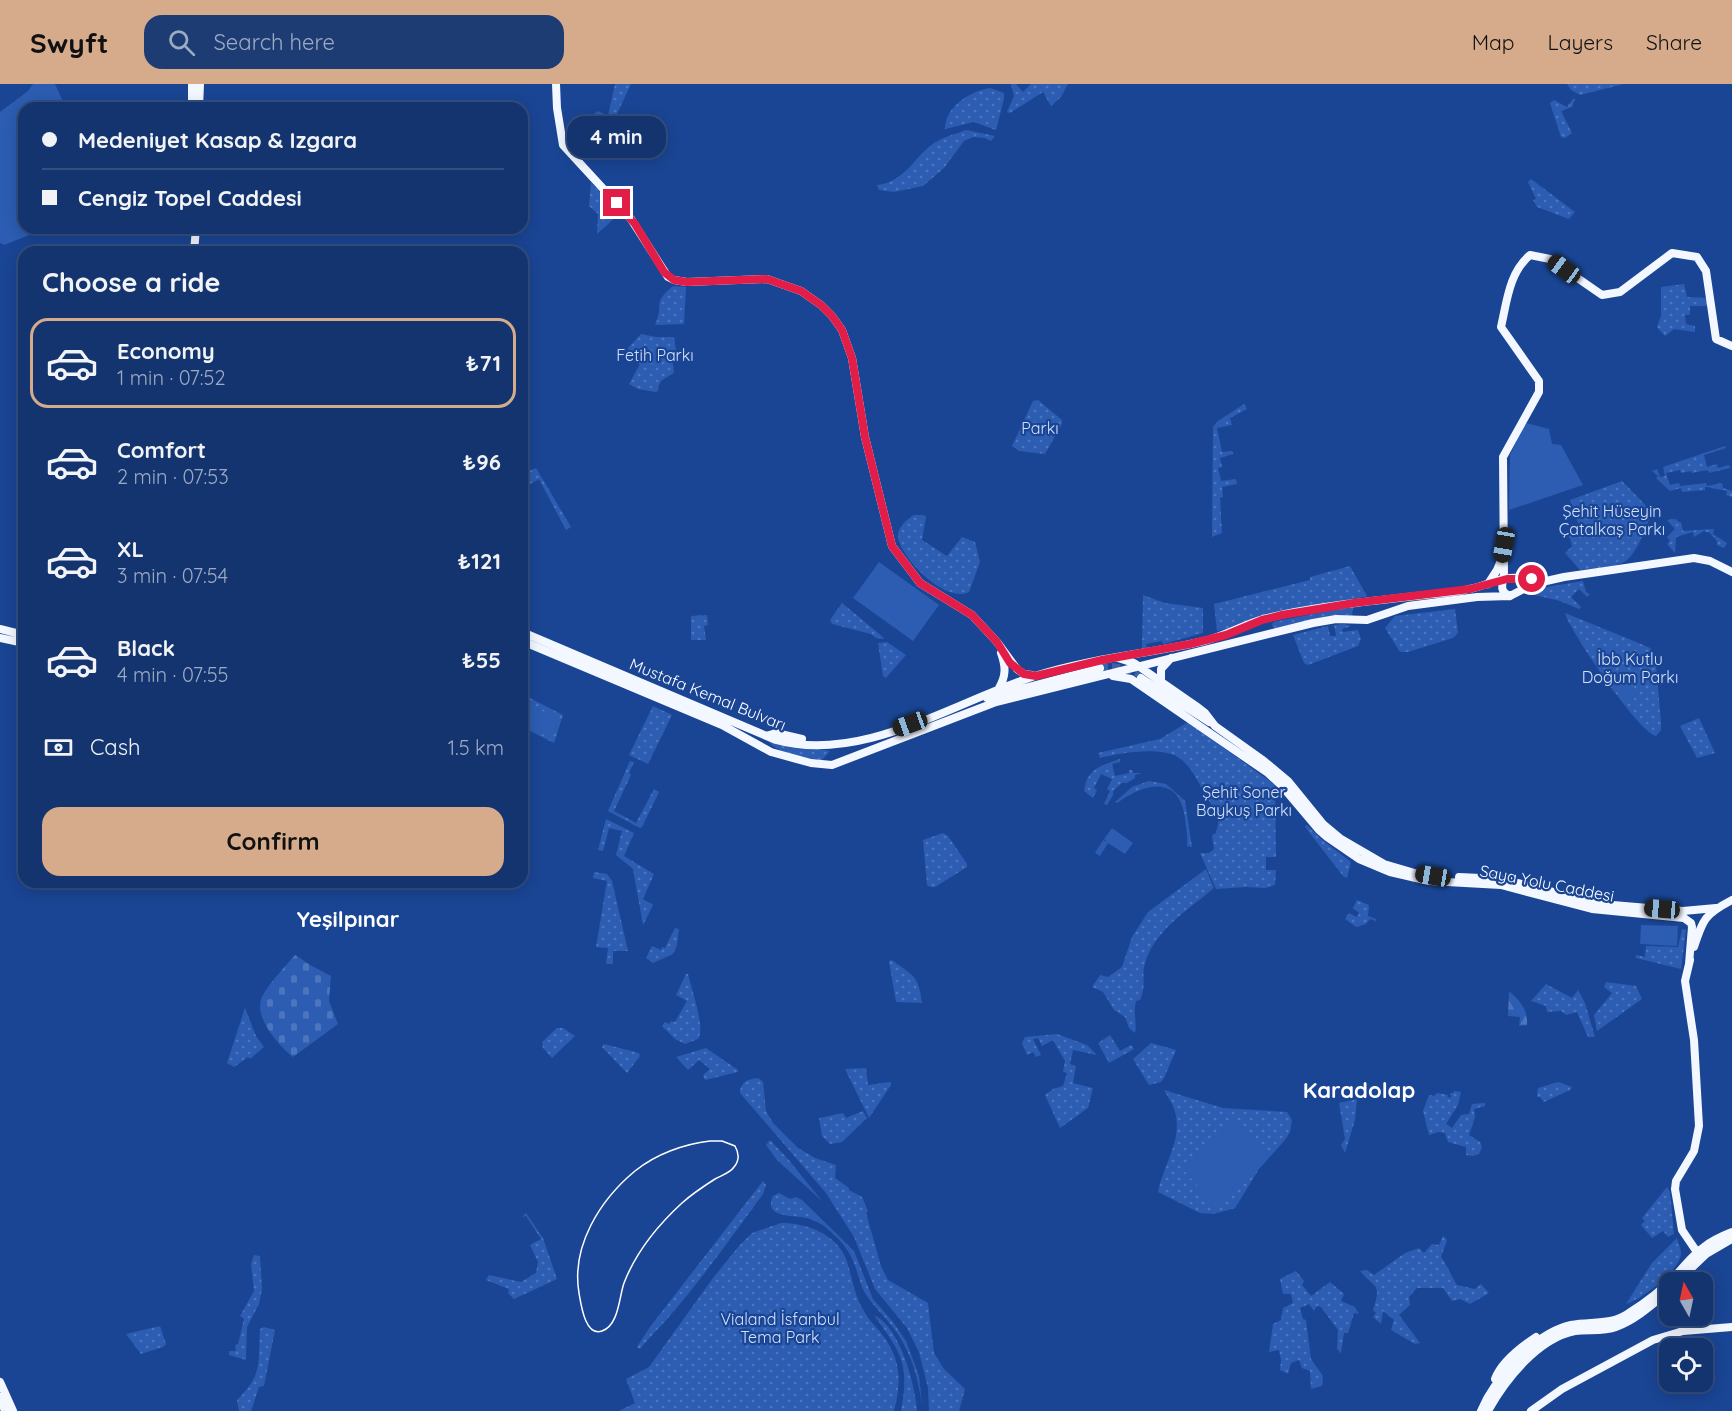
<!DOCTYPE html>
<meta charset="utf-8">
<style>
:root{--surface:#14346f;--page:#1d3c74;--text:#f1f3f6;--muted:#9daac3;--line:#334f82;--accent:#d6ab8b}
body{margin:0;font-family:Quicksand,sans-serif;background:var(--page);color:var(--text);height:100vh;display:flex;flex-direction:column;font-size:22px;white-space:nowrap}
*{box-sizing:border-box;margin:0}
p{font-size:20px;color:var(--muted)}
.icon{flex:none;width:33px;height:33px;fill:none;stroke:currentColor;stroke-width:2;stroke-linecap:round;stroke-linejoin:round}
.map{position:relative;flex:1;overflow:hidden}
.drawer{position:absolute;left:18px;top:162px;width:510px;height:642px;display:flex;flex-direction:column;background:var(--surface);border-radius:18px;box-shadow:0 3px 15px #0003,0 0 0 2px var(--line)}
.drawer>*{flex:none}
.guide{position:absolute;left:18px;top:18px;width:510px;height:132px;border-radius:18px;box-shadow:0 3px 15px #0003,0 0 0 2px var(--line);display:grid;align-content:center;height:132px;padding:0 24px;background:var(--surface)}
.needle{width:39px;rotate:351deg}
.buttons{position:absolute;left:1659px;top:1188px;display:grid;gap:12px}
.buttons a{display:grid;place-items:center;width:54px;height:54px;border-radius:12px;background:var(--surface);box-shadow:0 3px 15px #0003,0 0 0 2px var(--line);font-size:30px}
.end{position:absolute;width:27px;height:27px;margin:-14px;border:8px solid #e11d48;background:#fff;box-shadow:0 0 0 3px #fff}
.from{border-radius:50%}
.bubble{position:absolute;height:42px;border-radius:18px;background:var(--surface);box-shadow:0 3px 15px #0003,0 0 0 2px var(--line);font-size:20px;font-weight:700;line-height:42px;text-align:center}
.car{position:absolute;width:18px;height:36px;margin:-18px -9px;border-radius:8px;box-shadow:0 0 4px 2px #0007;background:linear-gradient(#222 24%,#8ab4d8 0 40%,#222 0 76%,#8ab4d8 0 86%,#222 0)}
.guide b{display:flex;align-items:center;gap:21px;height:57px;font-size:22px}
.guide b+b{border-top:2px solid var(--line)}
.guide i{width:15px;height:15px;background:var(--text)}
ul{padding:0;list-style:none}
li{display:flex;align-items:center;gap:18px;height:90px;margin:0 12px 9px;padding:0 12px;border:3px solid transparent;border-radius:18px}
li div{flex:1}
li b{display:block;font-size:22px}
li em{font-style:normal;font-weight:700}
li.on{border-color:var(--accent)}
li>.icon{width:54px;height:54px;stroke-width:1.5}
h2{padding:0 24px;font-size:27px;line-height:72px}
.pay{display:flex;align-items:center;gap:15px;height:66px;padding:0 24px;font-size:22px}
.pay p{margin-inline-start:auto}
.action{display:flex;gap:12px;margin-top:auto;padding:12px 24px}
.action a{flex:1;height:69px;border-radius:18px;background:var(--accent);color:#111;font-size:24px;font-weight:700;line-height:69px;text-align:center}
header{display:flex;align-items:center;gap:36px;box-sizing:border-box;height:84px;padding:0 30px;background:var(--accent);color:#111}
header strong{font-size:28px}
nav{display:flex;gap:33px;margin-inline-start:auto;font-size:21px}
.search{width:420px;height:54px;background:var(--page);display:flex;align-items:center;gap:15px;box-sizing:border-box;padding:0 21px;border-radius:18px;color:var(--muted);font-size:22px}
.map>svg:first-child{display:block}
</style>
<header>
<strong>Swyft</strong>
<div class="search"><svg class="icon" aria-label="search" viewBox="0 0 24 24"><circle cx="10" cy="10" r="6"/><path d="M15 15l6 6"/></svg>Search here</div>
<nav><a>Map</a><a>Layers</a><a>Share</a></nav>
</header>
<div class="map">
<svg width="1732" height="1327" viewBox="0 0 1732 1327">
<defs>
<pattern id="grass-dots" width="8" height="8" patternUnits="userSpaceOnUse" patternTransform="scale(1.5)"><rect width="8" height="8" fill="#2c5db2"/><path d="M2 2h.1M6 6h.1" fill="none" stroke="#4c75be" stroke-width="1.8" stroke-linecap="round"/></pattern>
<pattern id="forest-firs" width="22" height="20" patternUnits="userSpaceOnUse" patternTransform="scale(1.5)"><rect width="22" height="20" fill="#2c5db2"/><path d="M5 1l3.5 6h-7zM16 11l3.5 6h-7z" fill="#4c75be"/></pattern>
<pattern id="cemetery-stones" width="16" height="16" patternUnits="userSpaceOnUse" patternTransform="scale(1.5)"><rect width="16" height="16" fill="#2c5db2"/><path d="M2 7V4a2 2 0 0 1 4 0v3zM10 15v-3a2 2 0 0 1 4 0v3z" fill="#4c75be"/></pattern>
</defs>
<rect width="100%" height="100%" fill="#1a4594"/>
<path fill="url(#grass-dots)" d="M615 0H631L615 34 609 59 620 62 619 67 612 69 605 66 603 56 599 52 603 49 601 41 587 42 584 37 598 27 608 32Z
M1011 0H1016L1023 8 1031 0H1068L1061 13 1051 22 1043 8 1010 29 1007 28 1014 12Z
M1567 0H1624L1580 11 1571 6Z
M990 4 1004 9V15L996 46 974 38 945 45C945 23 970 7 990 4Z
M1573 15H1575L1572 23 1561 27 1572 49 1565 54 1561 53 1550 19 1554 16 1567 23Z
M966 46 995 52 991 57 985 54 973 53 964 57 944 84 923 102 894 108 879 106 877 101C905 98 914 73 934 59 943 53 956 50 966 46Z
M1531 95 1575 128 1569 135 1537 123 1533 116 1536 115 1528 98Z
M591 99 617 125V132L597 150 598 130 589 122Z
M1684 200 1687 213 1707 214 1708 222H1690V231H1685L1686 240 1695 242V248L1674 245 1665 252 1657 243 1661 232V203Z
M673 202 686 203 684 240 655 241C665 220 651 220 673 202Z
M641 250 656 253H674L677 272 672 273 674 289C665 295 659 295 658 307L655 308 638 305 629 300 640 280 625 272 629 266 628 264Z
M1038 316 1062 336V340L1045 370 1019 367 1012 362 1033 317Z
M1244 320 1247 325 1230 334 1232 341 1217 344 1222 368 1232 367 1233 370 1220 374 1222 383 1218 384 1221 397 1236 395 1237 400 1222 403 1223 413 1220 414 1222 449 1212 453 1213 343 1218 337Z
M1725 362 1726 364 1704 371 1707 383 1717 380 1718 384 1729 381 1730 384 1709 389 1708 386 1692 389 1691 387 1681 389 1680 386 1666 389 1670 401 1679 399 1680 402 1706 399 1707 402 1722 399 1723 404 1732 407V413L1726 411 1727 407 1707 403H1705V406L1682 408 1681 404 1670 407 1656 394 1658 392 1652 387 1657 385 1660 393 1665 392 1663 383Z
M536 384 571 443 566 446 539 395 525 403 522 398V390Z
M1622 397 1652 428C1647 441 1636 474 1622 479 1609 484 1593 484 1580 486L1565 469 1572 462 1569 451 1581 448 1570 416Z
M914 431H924L926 433 922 456 947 472 962 453 975 458 980 478 969 508C946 520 901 475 898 453 897 444 907 435 914 431Z
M1676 435 1679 438H1681L1683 447 1714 445 1713 450 1727 459 1724 464 1717 461V457L1710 449 1704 447 1694 453 1693 448 1676 453 1675 469 1667 460 1670 457 1667 453 1675 445 1667 436Z
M1350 482 1367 512 1217 547 1214 520 1310 496V493Z
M1583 497 1586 508 1590 510 1587 513 1579 505 1571 513 1581 523 1579 525 1560 517 1530 510 1535 505Z
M1143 511 1165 519 1203 524V549L1163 560 1162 557 1146 560 1147 564H1142Z
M842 519 884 554 883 555 876 554 871 550 832 540 830 536Z
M1353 522 1352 532H1330L1275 544 1272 542 1273 538Z
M1455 525 1458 549 1453 554 1408 568H1400L1385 544 1395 532Z
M1565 529 1641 560 1650 564 1655 570 1661 638V646L1656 652C1639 649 1569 546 1565 529Z
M707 531 708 541 704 542 706 556H691V532Z
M1344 540 1351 542 1342 545 1343 548 1358 546 1361 555 1358 562 1308 581 1304 579 1293 551 1328 542 1330 552H1336L1334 541Z
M887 558 906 571 886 594 883 592 878 559Z
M522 610 563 631 554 659 522 643Z
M653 622 672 631 648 680 629 671Z
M1699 634 1715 669 1697 674 1680 642Z
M1188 638 1275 701 1276 773H1266V786H1276L1275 801 1265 804 1246 803 1216 805 1200 769H1209L1214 765 1212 751 1216 749C1216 746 1218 743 1218 740 1220 729 1207 716 1203 707 1197 695 1192 685 1182 676 1165 661 1121 669 1100 674L1098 669 1160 655Z
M769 657 830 667 822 676C810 676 773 668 769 657Z
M1120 675V678L1112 680 1115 692 1129 689V686H1132L1133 689H1142L1135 691V694L1127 699H1122L1113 707V711L1107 721 1104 720 1110 707 1107 705 1112 695 1101 690 1094 704 1097 706 1093 714 1084 707C1087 685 1100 682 1120 675Z
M630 677 634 678 629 689 631 691 614 727 636 739 654 705 659 708 642 743 640 744 608 727Z
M1149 697 1166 700 1185 717 1192 763 1187 762C1188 753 1186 743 1185 734 1179 689 1143 700 1117 719L1115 718 1132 703Z
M606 735 634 749 624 772 654 790 643 815 653 821 643 841 633 785 616 771 622 747 609 744 603 767 598 766Z
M1307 741 1321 755 1351 778 1347 794 1343 792 1305 743Z
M943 749 948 752 967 780V783L935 803H930L927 801 923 756Z
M1206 785 1214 804C1189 825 1155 846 1145 879 1141 892 1147 901 1140 916L1136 917C1133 929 1137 938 1135 949L1129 944 1125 933 1114 926 1103 908 1092 903 1100 891 1108 893 1122 883 1132 853 1148 828Z
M594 788 607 790 612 797 628 867H613V880H606L608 864 596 863 607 797 593 794Z
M1357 816 1369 821 1368 832 1376 835V837L1370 835 1366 840 1356 843 1345 835 1349 829 1357 833 1359 829 1353 824Z
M675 844 679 845 677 861 673 870 653 879 646 874 652 862 661 866 662 863 665 864Z
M1682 845 1686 846 1681 885 1636 874V871L1645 873 1646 862 1678 863Z
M892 876C914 893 918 890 922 919L896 918 889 877Z
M686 890H688C691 904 706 945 698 955L685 960 675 955 662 942 665 938 669 940 671 937 675 938 687 917 676 911Z
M1606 898 1636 902 1642 915 1597 947 1594 931 1612 909 1604 903Z
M1546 900 1572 914 1578 906 1585 919 1595 953H1588L1577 928 1566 931 1561 927 1547 928 1546 922 1531 917Z
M245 924 256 952 264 963 250 975 248 973 234 983 227 979Z
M557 944H563L575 952 552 974 543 964 542 958Z
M1057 950 1087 961 1097 971 1073 966 1070 980 1076 982 1073 999 1093 1004 1088 1024 1060 1044 1045 1011 1053 1005 1063 1002 1067 989 1063 988 1065 977 1053 956 1042 962 1038 954 1033 955 1041 971 1036 973 1033 968 1027 971 1022 959 1025 953Z
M1110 951 1120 967 1131 961 1134 965 1109 979 1098 959Z
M1151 959 1176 966 1164 994 1161 998 1149 1001 1133 975Z
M604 960 639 969 640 972 627 989 602 963Z
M706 964 738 986V988L705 996 703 991 710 985 699 976 688 986 676 973Z
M866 984 868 1001 890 998 891 1001 869 1034 845 985Z
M758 994 763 998 766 1027 773 1039 798 1064 815 1074 836 1081 835 1094 849 1104V1106L862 1113 868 1127 866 1129 881 1182 888 1196 928 1219 934 1269 944 1285 965 1305 959 1327H929L928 1304 919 1268 907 1244 875 1205 854 1153 826 1109 740 1009C740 998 748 995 758 994Z
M1558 998 1572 1003 1570 1006 1544 1018 1540 1013H1537L1538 1004Z
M1164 1006 1223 1024 1287 1028 1292 1036 1290 1048 1285 1056 1259 1085 1235 1124 1214 1130 1200 1129 1158 1108C1163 1082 1183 1055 1175 1028 1173 1020 1168 1013 1164 1006Z
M1454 1007 1461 1008 1458 1021 1446 1040 1452 1044 1461 1031 1469 1030 1472 1020 1485 1019V1022L1474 1025 1475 1033 1469 1051 1480 1058 1482 1063 1479 1070 1473 1072 1466 1071V1063L1448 1058 1445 1049 1439 1048 1429 1051 1423 1027 1429 1011 1434 1012 1437 1009 1448 1011 1447 1013 1451 1014 1450 1009H1453Z
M1357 1015 1355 1036 1345 1069 1341 1061 1345 1055 1339 1019Z
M863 1027 867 1034 842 1058 830 1060 822 1052 819 1034 843 1029 846 1034Z
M770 1056 788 1075 822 1117 777 1076 766 1061Z
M763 1097 766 1101 763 1110C733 1151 702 1195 668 1234 658 1245 649 1254 640 1265L637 1263 650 1243Z
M1667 1103 1670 1108 1674 1150 1668 1153 1663 1147 1652 1154 1641 1141 1645 1137 1642 1134Z
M779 1109 790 1115 796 1113 802 1116 854 1167 873 1215 893 1238 906 1257 919 1292 922 1321C918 1292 910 1264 891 1241 883 1230 872 1221 865 1209 861 1202 860 1196 857 1188 853 1173 845 1160 833 1150 827 1143 819 1138 810 1135 798 1130 762 1136 773 1112Z
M526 1129 543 1154 557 1195 514 1215 508 1209 509 1205 486 1196 489 1191 521 1198 536 1189 538 1178 530 1161 541 1155 526 1132 522 1133Z
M781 1139C805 1139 836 1149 846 1175 852 1191 854 1212 864 1227 868 1235 875 1242 881 1249 901 1275 902 1296 894 1327H619L635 1319 626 1295 649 1283 713 1194 739 1162 752 1149Z
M1443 1152 1447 1156 1441 1173C1448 1182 1451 1192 1457 1201L1475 1205 1481 1200 1489 1209 1470 1220 1460 1215 1452 1217 1443 1204H1417L1409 1213 1410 1221 1399 1231 1420 1259 1415 1260 1391 1246 1394 1236 1383 1227 1381 1240 1373 1233 1376 1229 1373 1226C1382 1198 1375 1205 1360 1187L1367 1186 1374 1191 1405 1169 1419 1164 1424 1169 1432 1160 1439 1161Z
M1677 1154C1678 1159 1681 1164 1681 1169 1681 1186 1641 1216 1626 1220L1652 1179Z
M254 1171 260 1172 262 1205 259 1220 247 1243 246 1276 229 1271V1267H236L235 1261 238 1260 244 1235 240 1232 254 1207 251 1180Z
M1296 1187 1304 1197 1302 1201 1311 1212 1330 1198 1344 1210 1341 1217 1355 1223 1359 1230 1354 1229 1348 1249H1344L1341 1269 1337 1265 1338 1246 1321 1223 1317 1222 1314 1227 1309 1220 1300 1224 1303 1235 1306 1236 1311 1275 1323 1292 1322 1302 1311 1305 1310 1287 1302 1284 1299 1276 1291 1279 1288 1290 1280 1286 1281 1276 1279 1266 1269 1268 1273 1240 1281 1236 1283 1224 1293 1219 1291 1210H1283L1280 1195Z
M874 1231C900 1243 915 1300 917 1327H901C910 1279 901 1269 874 1231Z
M160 1242 166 1260 163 1263 141 1270 126 1250Z
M264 1243 275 1246 264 1302 259 1303 251 1327H239L237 1316C263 1290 258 1280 260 1245Z"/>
<path fill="url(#forest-firs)" d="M1509 907C1520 917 1528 925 1527 941L1519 942 1520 933 1508 932Z"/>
<path fill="url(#cemetery-stones)" d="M295 871 312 882 331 892 329 917 338 940 293 973C279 962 251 931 263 911 271 897 285 883 295 871Z"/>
<path fill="#2c5db2" d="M33 0H55L66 24H24V144H47L4 161 0 159V28L28 7Z
M1526 339 1549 345 1552 360 1561 361 1583 401 1509 426 1510 371Z
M879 478 939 521 913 557 853 514Z
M1622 588 1637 613 1624 620 1610 595Z
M527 620 560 635 551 654 522 641V630Z
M1112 744 1133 759 1125 770 1108 759 1100 772 1095 769 1103 756 1107 758 1104 755Z
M1641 841 1678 842 1677 862 1640 860Z
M1235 1034 1269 1071 1214 1121 1181 1083Z"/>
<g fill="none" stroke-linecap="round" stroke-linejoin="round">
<path stroke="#3c61a4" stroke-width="8" stroke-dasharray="8 4" stroke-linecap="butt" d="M1100 584C1116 581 1127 585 1141 594"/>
<path stroke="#f3f7ff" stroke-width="8" d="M556 0 557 24 563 61 631 135 668 193 674 196 687 198 767 195 801 207 821 221 832 232 842 246 852 274 865 353 892 462 920 499 972 531 997 558 1017 585 1024 590 1032 591
M192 24V0
M199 24 200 0
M194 168 196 144
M1488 500 1497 486 1502 474
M1510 512C1498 507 1503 500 1504 489L1503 373 1534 317 1539 308V297L1501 243C1507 217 1509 189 1530 171L1550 175 1602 211 1620 208 1672 169 1697 173 1706 187 1716 255 1732 262
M0 545 24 551
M522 548 776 656C862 680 954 618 1035 592 1090 574 1148 570 1204 557 1224 552 1243 541 1263 535 1318 521 1377 517 1433 510 1445 509 1458 508 1469 505 1482 503 1496 495 1509 494 1519 493 1530 495 1540 494
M0 554 24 559
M522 557 722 641 771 668 811 679 832 681 996 618 1313 539 1336 535 1367 536 1408 522 1477 513 1510 512 1533 500 1564 493 1694 474 1710 477 1732 488
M1118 574 1134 579 1196 622 1205 629 1215 642 1264 677 1288 697 1323 740 1341 755 1384 780 1418 790 1440 792
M1113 592 1131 595 1268 689 1281 701 1319 746 1327 753 1359 775 1390 788 1429 797 1501 801 1592 825 1684 834 1691 839 1692 843 1689 880
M1141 594 1209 638
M1161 599V585L1171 574
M999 604C1006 592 1006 583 1001 569
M987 614 1100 584
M766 652 776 649 802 655
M1459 793 1502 795 1601 820 1683 827 1716 824
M1694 863C1703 835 1705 830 1732 816
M1690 876 1685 897 1694 956 1699 1042 1694 1067 1676 1097 1675 1105 1682 1146 1701 1174
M1677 1198 1706 1170 1732 1155
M0 1298 13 1327
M1498 1299 1495 1295C1501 1279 1521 1263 1536 1253
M0 1313 5 1327
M1481 1327C1495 1294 1535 1249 1571 1241 1592 1237 1610 1242 1629 1229 1645 1219 1662 1206 1675 1192 1685 1182 1692 1171 1704 1163 1712 1156 1722 1152 1732 1148
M1488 1327C1505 1296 1538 1254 1575 1247 1588 1245 1603 1248 1616 1243 1636 1236 1654 1219 1670 1206
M1531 1327 1562 1305 1653 1256 1683 1247 1732 1243"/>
<path stroke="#fff" stroke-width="1.5" d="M710 1057H722L735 1062C739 1069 740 1076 734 1083 730 1089 722 1091 715 1095 704 1102 692 1110 682 1119 658 1141 636 1168 624 1199 619 1213 619 1241 602 1247 585 1253 581 1220 579 1209 571 1162 600 1116 635 1087 656 1070 684 1060 710 1057Z"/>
</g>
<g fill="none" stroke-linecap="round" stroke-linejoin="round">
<path stroke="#e11d48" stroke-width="8" d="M617 119 635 140 664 188 674 196 687 198 767 195 801 207 821 221 832 232 842 246 852 274 865 353 892 462 920 499 972 531 997 558 1010 579 1024 590 1036 592 1102 576 1190 560 1226 551 1262 536 1282 531 1354 519 1470 505 1507 495H1532"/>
</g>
<g text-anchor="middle" stroke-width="4.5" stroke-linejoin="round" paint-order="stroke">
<g font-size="16" fill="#d1e1fb" stroke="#1a4594">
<text x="655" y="277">Fetih Parkı</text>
<text x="1040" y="350">Parkı</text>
<text x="1612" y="433">Şehit Hüseyin<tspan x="1612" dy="18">Çatalkaş Parkı</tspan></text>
<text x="1630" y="581">İbb Kutlu<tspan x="1630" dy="18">Doğum Parkı</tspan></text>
<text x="1244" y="714">Şehit Soner<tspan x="1244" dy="18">Baykuş Parkı</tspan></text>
<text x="780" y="1241">Vialand İsfanbul<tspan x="780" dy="18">Tema Park</tspan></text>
</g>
<g font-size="16" fill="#fff" stroke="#1a4594">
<text transform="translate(708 610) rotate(22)" y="6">Mustafa Kemal Bulvarı</text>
<text transform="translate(1547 799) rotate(11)" y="6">Saya Yolu Caddesi</text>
</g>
<g font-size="22" font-weight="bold" fill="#fff" stroke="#1a4594">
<text x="348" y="843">Yeşilpınar</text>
<text x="1359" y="1014">Karadolap</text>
</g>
</g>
</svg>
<div class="buttons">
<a><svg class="needle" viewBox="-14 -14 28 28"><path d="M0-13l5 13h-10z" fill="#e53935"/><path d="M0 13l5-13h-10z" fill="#9daac3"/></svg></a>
<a><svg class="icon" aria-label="locate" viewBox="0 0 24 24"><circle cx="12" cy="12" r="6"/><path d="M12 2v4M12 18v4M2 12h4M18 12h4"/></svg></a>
</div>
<i class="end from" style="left:1532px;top:495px"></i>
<i class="end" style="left:617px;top:119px"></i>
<div class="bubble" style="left:567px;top:32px;width:99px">4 min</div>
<i class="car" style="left:1564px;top:185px;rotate:306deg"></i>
<i class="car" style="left:1504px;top:461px;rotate:190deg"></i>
<i class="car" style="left:910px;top:640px;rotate:250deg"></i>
<i class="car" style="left:1433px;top:792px;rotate:280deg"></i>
<i class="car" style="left:1662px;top:825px;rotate:275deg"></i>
<div class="guide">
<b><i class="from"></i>Medeniyet Kasap &amp; Izgara</b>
<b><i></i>Cengiz Topel Caddesi</b>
</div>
<section class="drawer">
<h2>Choose a ride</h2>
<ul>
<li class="on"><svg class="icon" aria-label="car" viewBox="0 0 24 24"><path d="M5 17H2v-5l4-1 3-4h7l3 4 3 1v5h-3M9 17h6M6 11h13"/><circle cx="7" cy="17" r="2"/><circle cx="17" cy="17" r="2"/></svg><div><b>Economy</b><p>1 min · 07:52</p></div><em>₺71</em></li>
<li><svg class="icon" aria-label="car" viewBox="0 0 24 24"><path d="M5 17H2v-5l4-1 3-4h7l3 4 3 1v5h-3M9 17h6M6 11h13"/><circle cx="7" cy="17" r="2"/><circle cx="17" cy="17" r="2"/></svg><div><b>Comfort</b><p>2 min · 07:53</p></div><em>₺96</em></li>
<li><svg class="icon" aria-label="car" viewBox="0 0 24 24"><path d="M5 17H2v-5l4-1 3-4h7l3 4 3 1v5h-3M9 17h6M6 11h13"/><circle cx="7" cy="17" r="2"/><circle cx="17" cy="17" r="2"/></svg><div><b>XL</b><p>3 min · 07:54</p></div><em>₺121</em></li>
<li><svg class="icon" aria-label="car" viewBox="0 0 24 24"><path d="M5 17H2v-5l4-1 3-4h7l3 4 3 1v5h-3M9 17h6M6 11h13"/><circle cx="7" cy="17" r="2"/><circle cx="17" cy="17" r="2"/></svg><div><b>Black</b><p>4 min · 07:55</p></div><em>₺55</em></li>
</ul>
<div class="pay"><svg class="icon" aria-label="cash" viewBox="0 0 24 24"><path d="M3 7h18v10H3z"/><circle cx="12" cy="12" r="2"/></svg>Cash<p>1.5 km</p></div>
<div class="action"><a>Confirm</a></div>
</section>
</div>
